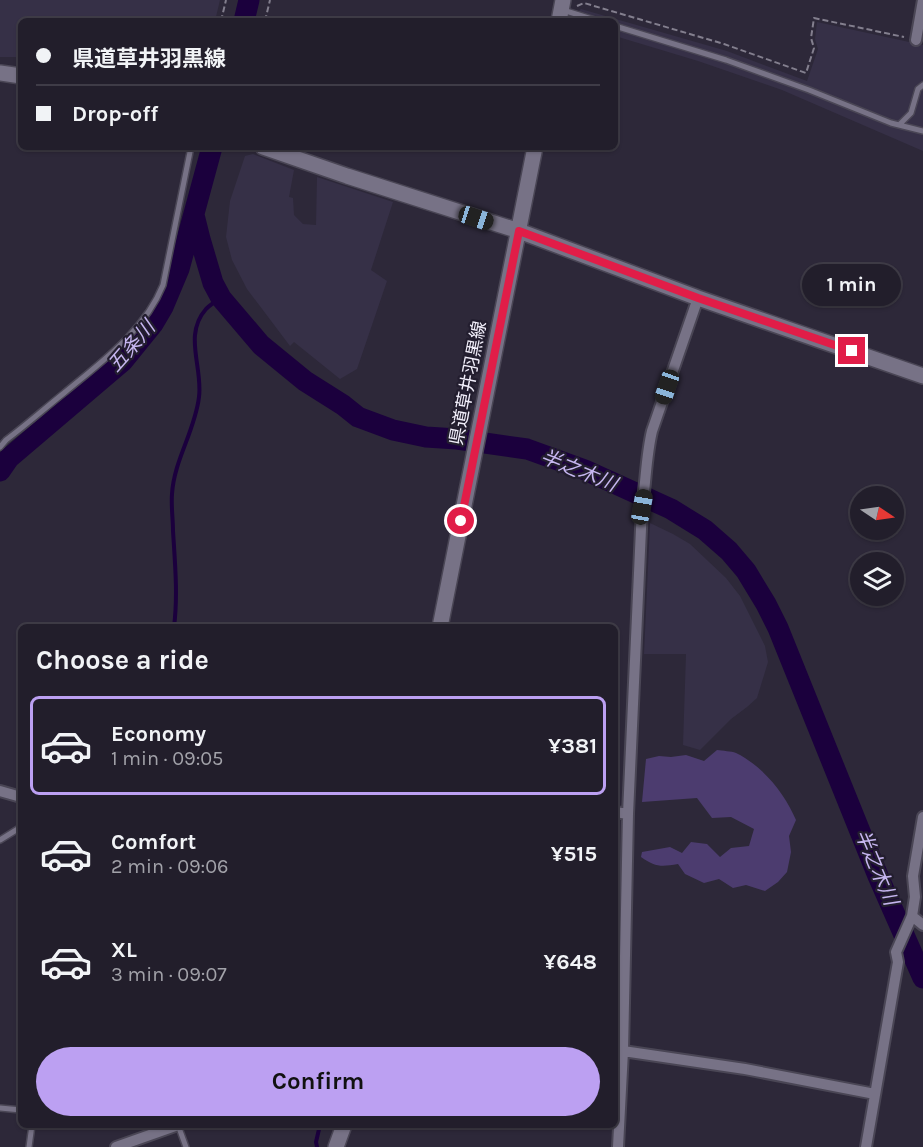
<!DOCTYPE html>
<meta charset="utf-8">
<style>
:root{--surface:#221e2b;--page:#2e2b37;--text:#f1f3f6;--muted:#a2a2a9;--line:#3f3c47;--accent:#bca0f2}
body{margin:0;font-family:Karla,"Noto Sans JP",sans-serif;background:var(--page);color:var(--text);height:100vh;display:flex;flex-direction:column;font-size:22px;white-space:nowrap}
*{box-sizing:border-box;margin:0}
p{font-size:20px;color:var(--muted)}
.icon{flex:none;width:33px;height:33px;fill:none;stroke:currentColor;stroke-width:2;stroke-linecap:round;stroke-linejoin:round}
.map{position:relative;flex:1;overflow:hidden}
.drawer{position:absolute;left:18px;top:624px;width:600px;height:504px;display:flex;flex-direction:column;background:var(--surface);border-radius:9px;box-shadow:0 2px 4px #0004,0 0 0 2px var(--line)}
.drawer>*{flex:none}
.guide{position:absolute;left:18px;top:18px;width:600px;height:132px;border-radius:9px;box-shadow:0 2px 4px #0004,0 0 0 2px var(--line);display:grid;align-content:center;height:132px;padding:0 18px;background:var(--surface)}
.needle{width:39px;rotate:103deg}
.controls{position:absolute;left:850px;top:486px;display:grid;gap:12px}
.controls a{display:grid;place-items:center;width:54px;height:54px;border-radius:50%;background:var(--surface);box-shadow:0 2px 4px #0004,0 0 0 2px var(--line);font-size:30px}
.end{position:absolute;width:27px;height:27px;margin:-14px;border:8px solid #e11d48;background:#fff;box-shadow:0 0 0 3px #fff}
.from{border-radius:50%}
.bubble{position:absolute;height:42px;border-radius:21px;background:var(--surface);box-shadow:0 2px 4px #0004,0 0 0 2px var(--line);font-size:20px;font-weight:700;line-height:42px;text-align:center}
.car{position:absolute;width:18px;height:36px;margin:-18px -9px;border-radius:8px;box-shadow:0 0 4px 2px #0007;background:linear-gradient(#222 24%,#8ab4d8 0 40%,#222 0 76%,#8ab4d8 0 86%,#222 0)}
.guide b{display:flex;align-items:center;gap:21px;height:57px;font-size:22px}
.guide b+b{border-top:2px solid var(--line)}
.guide i{width:15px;height:15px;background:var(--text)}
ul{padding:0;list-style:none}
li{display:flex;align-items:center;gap:18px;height:99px;margin:0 12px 9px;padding:0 6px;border:3px solid transparent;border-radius:9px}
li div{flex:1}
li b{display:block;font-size:22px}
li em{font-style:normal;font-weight:700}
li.current{border-color:var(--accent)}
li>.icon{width:54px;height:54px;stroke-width:1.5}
h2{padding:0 18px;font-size:27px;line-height:72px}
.primary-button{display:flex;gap:12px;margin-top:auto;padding:12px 18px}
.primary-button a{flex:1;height:69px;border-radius:36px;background:var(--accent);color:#111;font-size:24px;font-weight:700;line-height:69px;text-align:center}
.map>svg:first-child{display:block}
</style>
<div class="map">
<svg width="923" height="1147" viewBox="0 0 923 1147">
<rect width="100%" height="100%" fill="#2d2839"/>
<path fill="#363047" d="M0 0H220L215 21H21V57H0Z
M581 9 727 51 807 81 818 49 815 39 817 22 923 45V151L782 90 698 61 615 36V21H568Z
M253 154 294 170 289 197 293 198 294 215 303 224 316 225 317 177 393 202 371 270 387 281 357 369 340 379 294 342 290 346 247 289 232 260 226 237 230 201 245 156Z
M650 523 673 534 690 544 726 578 740 596 765 646 768 662 757 698 747 707 731 719 700 750 683 745 686 654H644Z"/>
<path fill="#4c3c6f" d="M717 750C723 751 731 751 736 753 763 766 785 794 796 820L789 836 791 852 787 872 778 882 765 891 746 885 733 888 719 879 704 883 685 874 678 864C661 867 655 867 641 857L642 852 670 847 682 853 691 842 707 844 720 857 731 848 749 846 754 829 731 817 712 818 697 798 642 802 646 759 659 756 671 757 686 755 704 761Z"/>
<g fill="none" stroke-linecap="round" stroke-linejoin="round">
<path stroke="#1b003d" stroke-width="4" d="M174 627C178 595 175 563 173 531 173 519 171 506 172 494 174 460 195 431 199 397 203 367 183 335 206 309 210 305 216 301 221 298
M317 1147 316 1142 320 1125"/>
<path stroke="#1b003d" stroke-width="21" d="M244 21 249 0
M194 215 200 239 213 283 221 298 261 345 305 381 343 405 358 417 393 430 426 437 457 439 527 449 585 470 671 509 705 530 729 551 746 571 766 604 778 628 878 876 923 978
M0 471 9 458 123 361 153 324 163 307 179 269 212 147"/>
<defs>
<path id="lane" d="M563 10 598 21
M615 26 726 60 809 90 891 123 923 131
M900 124 911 113 918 89 923 85
M0 447 6 440C26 425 44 409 64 393 101 362 144 332 163 285L191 147
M0 840 21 827
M0 1108 21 1110
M178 1125 186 1147
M29 1147 32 1125"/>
<path id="street" d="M916 40 923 0
M0 791 21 797
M615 812 628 814
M912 916 923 925
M623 1051 745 1069 875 1094
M116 1147 178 1125
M618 1147 623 1051 628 814 642 507C646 482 646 456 652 431L698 298
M866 1147 898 962 896 952 912 916 915 897 913 876 923 817"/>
<path id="secondary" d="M559 21 563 0
M0 73 21 76
M263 147 347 176 519 231 698 298 923 376
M440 627 535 147
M336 1147 344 1125"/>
</defs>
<use href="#lane" stroke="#4a4655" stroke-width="8"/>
<use href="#street" stroke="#4a4655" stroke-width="14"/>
<use href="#secondary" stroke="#4a4655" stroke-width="18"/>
<path stroke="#837f8e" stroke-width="2" stroke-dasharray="6 3" stroke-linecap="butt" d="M577 6 584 3 724 44 806 73 814 48 811 38 814 18 904 37
M221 21 226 0
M265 21 270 0"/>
<use href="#lane" stroke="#777286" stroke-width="5"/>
<use href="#street" stroke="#777286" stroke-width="10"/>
<use href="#secondary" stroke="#777286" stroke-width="15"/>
</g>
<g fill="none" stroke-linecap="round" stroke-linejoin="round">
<path stroke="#e11d48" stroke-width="8" d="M461 521 519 231 698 298 852 351"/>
</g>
<g text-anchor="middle" stroke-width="4.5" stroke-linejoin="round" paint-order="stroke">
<g font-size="18" fill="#f2effb" stroke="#231e2f">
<text transform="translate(468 383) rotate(-79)" y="6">県道草井羽黒線</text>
</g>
<g font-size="20" font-style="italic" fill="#c6b6f0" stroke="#231e2f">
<text transform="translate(131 346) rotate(-49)" y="7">五条川</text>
<text transform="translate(579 470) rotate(22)" y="7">半之木川</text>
<text transform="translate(877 867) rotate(67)" y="7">半之木川</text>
</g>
</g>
</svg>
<div class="controls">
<a><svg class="needle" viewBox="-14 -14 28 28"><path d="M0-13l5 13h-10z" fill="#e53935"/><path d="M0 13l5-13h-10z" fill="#a2a2a9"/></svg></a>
<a><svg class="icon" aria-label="layers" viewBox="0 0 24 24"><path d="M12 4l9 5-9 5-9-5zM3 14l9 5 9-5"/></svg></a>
</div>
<i class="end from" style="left:461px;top:521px"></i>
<i class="end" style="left:852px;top:351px"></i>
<div class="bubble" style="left:802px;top:264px;width:99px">1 min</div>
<i class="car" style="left:476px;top:218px;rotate:108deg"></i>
<i class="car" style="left:667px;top:387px;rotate:199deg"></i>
<i class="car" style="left:642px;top:507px;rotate:10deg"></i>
<div class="guide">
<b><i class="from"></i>県道草井羽黒線</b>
<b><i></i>Drop-off</b>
</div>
<section class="drawer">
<h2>Choose a ride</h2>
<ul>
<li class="current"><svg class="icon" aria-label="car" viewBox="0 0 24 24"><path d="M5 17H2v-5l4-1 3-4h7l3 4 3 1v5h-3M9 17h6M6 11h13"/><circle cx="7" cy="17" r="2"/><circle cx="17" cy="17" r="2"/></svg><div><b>Economy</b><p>1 min · 09:05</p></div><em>¥381</em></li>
<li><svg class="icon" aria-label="car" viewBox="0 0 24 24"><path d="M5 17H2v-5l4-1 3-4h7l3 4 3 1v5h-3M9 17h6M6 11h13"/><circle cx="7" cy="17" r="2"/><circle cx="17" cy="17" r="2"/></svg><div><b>Comfort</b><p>2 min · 09:06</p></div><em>¥515</em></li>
<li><svg class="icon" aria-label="car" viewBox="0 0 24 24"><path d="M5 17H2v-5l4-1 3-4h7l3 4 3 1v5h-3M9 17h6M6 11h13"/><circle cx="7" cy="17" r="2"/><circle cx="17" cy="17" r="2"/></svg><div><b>XL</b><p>3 min · 09:07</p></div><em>¥648</em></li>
</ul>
<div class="primary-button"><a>Confirm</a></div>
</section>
</div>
